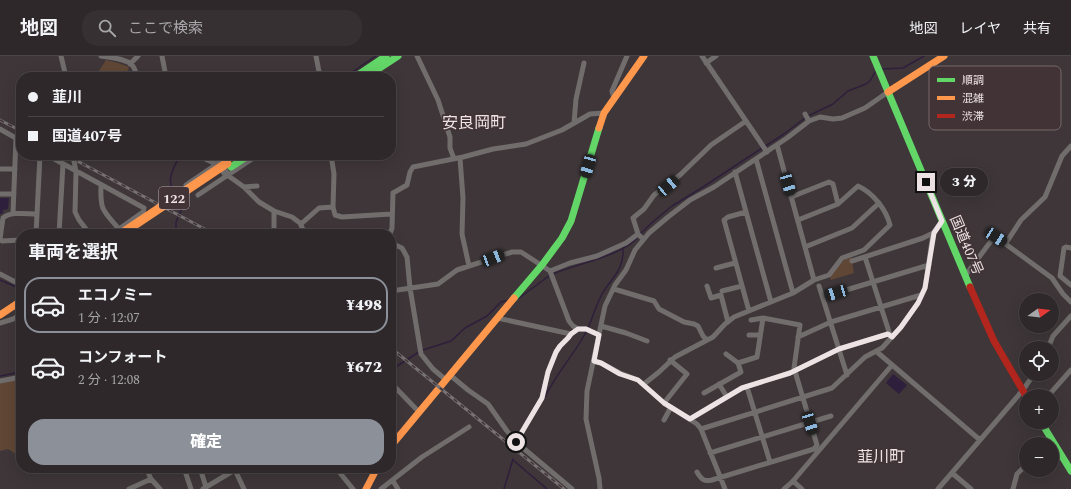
<!DOCTYPE html>
<html lang="ja">
<meta charset="utf-8">
<style>
:root{--surface:#2e282a;--page:#363032;--text:#f1f3f6;--muted:#a7a6a8;--line:#494447;--accent:#8c9099}
body{margin:0;font-family:Spectral,"Noto Sans JP",serif;background:var(--page);color:var(--text);height:100vh;display:flex;flex-direction:column;font-size:15px;white-space:nowrap}
*{box-sizing:border-box;margin:0}
p{font-size:13px;color:var(--muted)}
.icon{flex:none;width:22px;height:22px;fill:none;stroke:currentColor;stroke-width:2;stroke-linecap:round;stroke-linejoin:round}
.map{position:relative;flex:1;overflow:hidden}
.details{position:absolute;left:16px;top:173px;width:380px;height:244px;display:flex;flex-direction:column;background:var(--surface);border-radius:16px;box-shadow:0 4px 16px #0002,0 0 0 1px var(--line)}
.details>*{flex:none}
.top-card{position:absolute;left:16px;top:16px;width:380px;height:88px;border-radius:16px;box-shadow:0 4px 16px #0002,0 0 0 1px var(--line);display:grid;align-content:center;height:88px;padding:0 12px;background:var(--surface)}
.needle{width:26px;rotate:76deg}
.fabs{position:absolute;left:1019px;top:237px;display:grid;gap:8px}
.fabs a{display:grid;place-items:center;width:40px;height:40px;border-radius:50%;background:var(--surface);box-shadow:0 4px 16px #0002,0 0 0 1px var(--line);font-size:20px}
.end{position:absolute;width:18px;height:18px;margin:-9px;border:5px solid #ede3e5;background:#111;box-shadow:0 0 0 2px #111}
.from{border-radius:50%}
.bubble{position:absolute;height:28px;border-radius:14px;background:var(--surface);box-shadow:0 4px 16px #0002,0 0 0 1px var(--line);font-size:13px;font-weight:800;line-height:28px;text-align:center}
.car{position:absolute;width:12px;height:24px;margin:-12px -6px;border-radius:5px;box-shadow:0 0 3px 1px #0007;background:linear-gradient(#222 24%,#8ab4d8 0 40%,#222 0 76%,#8ab4d8 0 86%,#222 0)}
.top-card b{display:flex;align-items:center;gap:14px;height:38px;font-size:15px}
.top-card b+b{border-top:1px solid var(--line)}
.top-card i{width:10px;height:10px;background:var(--text)}
ul{padding:0;list-style:none}
li{display:flex;align-items:center;gap:12px;height:56px;margin:0 8px 6px;padding:0 4px;border:2px solid transparent;border-radius:16px}
li div{flex:1}
li b{display:block;font-size:15px}
li em{font-style:normal;font-weight:800}
li.current{border-color:var(--accent)}
li>.icon{width:36px;height:36px;stroke-width:1.5}
h2{padding:0 12px;font-size:18px;line-height:48px}
.action{display:flex;gap:8px;margin-top:auto;padding:8px 12px}
.action a{flex:1;height:46px;border-radius:16px;background:var(--accent);color:#fff;font-size:16px;font-weight:800;line-height:46px;text-align:center}
header{display:flex;align-items:center;gap:24px;box-sizing:border-box;height:56px;padding:0 20px;background:var(--surface);border-bottom:1px solid var(--line)}
header strong{font-size:19px}
nav{display:flex;gap:22px;margin-inline-start:auto;font-size:14px}
.search{width:280px;height:36px;background:var(--page);display:flex;align-items:center;gap:10px;box-sizing:border-box;padding:0 14px;border-radius:16px;color:var(--muted);font-size:15px}
.map>svg:first-child{display:block}
</style>
<header>
<strong>地図</strong>
<div class="search"><svg class="icon" aria-label="search" viewBox="0 0 24 24"><circle cx="10" cy="10" r="6"/><path d="M15 15l6 6"/></svg>ここで検索</div>
<nav><a>地図</a><a>レイヤ</a><a>共有</a></nav>
</header>
<div class="map">
<svg width="1071" height="433" viewBox="0 0 1071 433">
<rect width="100%" height="100%" fill="#3e3638"/>
<path fill="#604735" d="M106 4 118 7 129 11 126 21H95Z
M851 201 854 217 831 224 830 220 844 204Z
M21 323V400H19L8 393 0 395V327Z"/>
<path fill="#2e1f3c" d="M0 142H9L8 153 3 154V157L0 158Z
M893 318 907 329 899 338 886 327Z"/>
<g fill="none" stroke-linecap="round" stroke-linejoin="round">
<path stroke="#2e1f3c" stroke-width="1.5" d="M883 13 903 12 924 0
M345 21 376 0
M808 60 833 48 848 35 866 28 870 25 875 16
M174 138C166 123 173 113 180 99
M176 178V166L182 152 178 145
M640 178 655 164 672 150 703 131 750 100 784 78 805 62
M553 218C576 208 622 200 638 181
M0 224 21 233
M519 242 549 220
M423 294 451 285 465 272 487 260 501 246 509 244
M391 314 419 296
M0 320 21 316
M544 343C555 319 573 300 585 278 592 265 595 251 602 238 612 221 624 215 623 192
M513 404 547 433
M504 433 513 403"/>
<path stroke="#716d6d" stroke-width="5" d="M61 0 66 21
M101 0C110 2 125 2 132 9 135 12 136 17 137 21
M162 0 166 21
M316 0 320 21
M417 0 438 44 450 81V92L454 103
M702 0 767 96
M706 7 716 0
M130 8 138 0
M614 42 612 35 627 0
M805 58 809 65
M574 67 576 43 584 7
M0 73 21 85
M777 89 814 224
M47 99 144 152 143 156 112 178
M73 99 76 116 75 156 79 164 90 178
M197 99 218 109 226 120H227
M331 99 334 118 333 151 335 159 342 161 391 158
M460 102 463 142 462 178 469 210
M756 103 793 237
M216 109 221 107 230 121 244 131 259 146 274 155 292 161 300 167 305 178
M0 113H15
M735 116 771 246
M101 129C100 155 103 154 119 173
M186 129 230 99
M244 131 257 130
M0 138H14
M198 139 258 99
M791 141 829 126 833 128 838 148
M746 156 728 161 724 164 749 255
M13 157 16 82
M301 168 319 152 333 151
M36 178 40 99
M59 178 63 108
M140 178 141 177
M274 178V155
M390 178 392 172 393 137 407 129 410 116 413 111 463 101 493 93 526 88 562 74 590 58 604 57
M643 183 638 178 633 162 644 153 654 139 680 119 711 89 746 65
M21 184 2 185 0 183 3 162C11 155 26 158 37 158
M391 187 402 192 407 201 410 232 421 298 433 313 446 324
M1006 187 1021 164 1045 141 1062 100 1071 90
M805 191 852 172 879 147
M1071 192 1066 191 1064 192 1060 220 1071 229
M865 201 890 279
M852 205 923 182 933 177
M716 212 735 207
M550 215 569 265 573 270 578 273
M0 218 21 229
M965 220 994 181H996L1052 222 1063 238 1071 246
M707 230 711 242 721 239 728 266
M819 230 847 319
M614 233 654 245 659 253 684 266 694 268 698 270 703 280 707 284
M391 235 438 228 457 214 512 196H521L550 215 570 207 597 200 626 187 638 178
M722 235 742 230
M823 241 929 209
M497 262 571 278
M0 267 13 263 21 258
M601 270 626 277 647 285
M749 279H760
M798 281 831 266 921 239
M1048 292 1053 280 1071 260
M877 296 980 384
M726 298 738 307
M594 305 601 307 620 317 638 324 664 347 697 368 701 373 725 433
M450 319 468 334 488 348 507 375 516 386 572 433
M0 325 21 321
M391 327 419 356
M644 328 659 316 675 301 713 281 725 268 734 261 793 237 814 224 829 219 842 202 864 194 890 169C886 153 873 137 858 130L838 148 798 164
M719 328 727 341
M747 331 770 406
M704 337 741 316 738 307 757 301 763 262
M1048 340 1071 314
M664 347 687 318 670 304
M690 363 742 332 790 317 839 293 888 278
M664 364 671 351
M701 373 832 332 865 301 882 292 901 271 918 247 925 232 933 177 942 165
M516 386 542 342 548 316 556 296 560 290 568 282 571 278 578 273H586L599 279
M710 397 831 360
M146 412 151 423 160 433
M184 412 191 433
M200 412 206 431
M336 412 353 433
M235 414 244 433
M697 416C701 423 704 426 712 424L814 393 817 389 794 312 800 269 763 262 751 264
M952 417 971 433
M393 425 398 433
M793 425 802 433
M129 433 151 423
M203 433 238 412
M381 433 422 401 469 371
M600 433 599 422 586 363 587 335 605 250 615 229 626 214 635 194 649 177 668 161 690 144 714 131 787 82 809 65 820 61 833 63 842 62 865 52 888 36
M784 433 793 425 892 309
M938 433 1023 334 1034 318
M1013 433 1017 418 1026 409"/>
<path stroke="#63d668" stroke-width="7" d="M873 0 970 231
M355 21 386 0
M366 21 398 0
M231 111 249 99
M514 242 542 209 562 182 571 165 599 72
M1041 366 1071 415"/>
<path stroke="#ff974d" stroke-width="7" d="M888 36 944 0
M599 72 604 57 644 0
M0 259 21 245
M391 390 514 242
M366 433 377 412"/>
<path stroke="#b3261e" stroke-width="7" d="M970 231 994 285 1026 340"/>
<defs>
<path id="rail" d="M0 64 21 75
M66 99 214 178
M391 292 564 433"/>
</defs>
<use href="#rail" stroke="#777274" stroke-width="3"/>
<use href="#rail" stroke="#423337" stroke-width="1.5" stroke-dasharray="4.5" stroke-linecap="butt"/>
<path stroke="#ff974d" stroke-width="9" d="M121 178 227 107"/>
</g>
<g fill="none" stroke-linecap="round" stroke-linejoin="round">
<path stroke="#ede3e5" stroke-width="5" d="M516 386 542 342 548 316 556 296 560 290 568 282 571 278 578 273H586L599 279 594 305 601 307 620 318 638 324 664 347 690 363 742 332 790 317 839 293 888 278 892 281 901 271 918 247 925 232 934 177 942 165 926 126"/>
</g>
<g text-anchor="middle" stroke-width="3.5" stroke-linejoin="round" paint-order="stroke">
<rect fill="#423337" stroke="#baaeb1" stroke-width="1" x="159" y="131" width="30" height="22" rx="3"/>
<g font-size="13" font-weight="bold" fill="#ede3e5">
<text x="174" y="147">122</text>
</g>
<g font-size="14" fill="#ede3e5" stroke="#423337">
<text transform="translate(967 189) rotate(67)" y="5">国道407号</text>
</g>
<g font-size="16" fill="#ede3e5" stroke="#423337">
<text x="474" y="72">安良岡町</text>
<text x="881" y="406">韮川町</text>
</g>
</g>
<rect x="929" y="10" width="132" height="64" rx="6" fill="#423337" stroke="#75686b" stroke-width="1"/>
<rect x="937" y="22" width="18" height="4" fill="#63d668"/>
<rect x="937" y="40" width="18" height="4" fill="#ff974d"/>
<rect x="937" y="58" width="18" height="4" fill="#b3261e"/>
<g font-size="11" fill="#ede3e5">
<text x="962" y="28">順調</text>
<text x="962" y="46">混雑</text>
<text x="962" y="64">渋滞</text>
</g>
</svg>
<div class="fabs">
<a><svg class="needle" viewBox="-14 -14 28 28"><path d="M0-13l5 13h-10z" fill="#e53935"/><path d="M0 13l5-13h-10z" fill="#a7a6a8"/></svg></a>
<a><svg class="icon" aria-label="locate" viewBox="0 0 24 24"><circle cx="12" cy="12" r="6"/><path d="M12 2v4M12 18v4M2 12h4M18 12h4"/></svg></a>
<a>+</a>
<a>−</a>
</div>
<i class="end from" style="left:516px;top:386px"></i>
<i class="end" style="left:926px;top:126px"></i>
<div class="bubble" style="left:940px;top:112px;width:48px">3 分</div>
<i class="car" style="left:588px;top:110px;rotate:196deg"></i>
<i class="car" style="left:788px;top:128px;rotate:164deg"></i>
<i class="car" style="left:668px;top:130px;rotate:50deg"></i>
<i class="car" style="left:996px;top:181px;rotate:123deg"></i>
<i class="car" style="left:493px;top:202px;rotate:69deg"></i>
<i class="car" style="left:836px;top:237px;rotate:253deg"></i>
<i class="car" style="left:810px;top:367px;rotate:163deg"></i>
<div class="top-card">
<b><i class="from"></i>韮川</b>
<b><i></i>国道407号</b>
</div>
<section class="details">
<h2>車両を選択</h2>
<ul>
<li class="current"><svg class="icon" aria-label="car" viewBox="0 0 24 24"><path d="M5 17H2v-5l4-1 3-4h7l3 4 3 1v5h-3M9 17h6M6 11h13"/><circle cx="7" cy="17" r="2"/><circle cx="17" cy="17" r="2"/></svg><div><b>エコノミー</b><p>1 分 · 12:07</p></div><em>¥498</em></li>
<li><svg class="icon" aria-label="car" viewBox="0 0 24 24"><path d="M5 17H2v-5l4-1 3-4h7l3 4 3 1v5h-3M9 17h6M6 11h13"/><circle cx="7" cy="17" r="2"/><circle cx="17" cy="17" r="2"/></svg><div><b>コンフォート</b><p>2 分 · 12:08</p></div><em>¥672</em></li>
</ul>
<div class="action"><a>確定</a></div>
</section>
</div>
